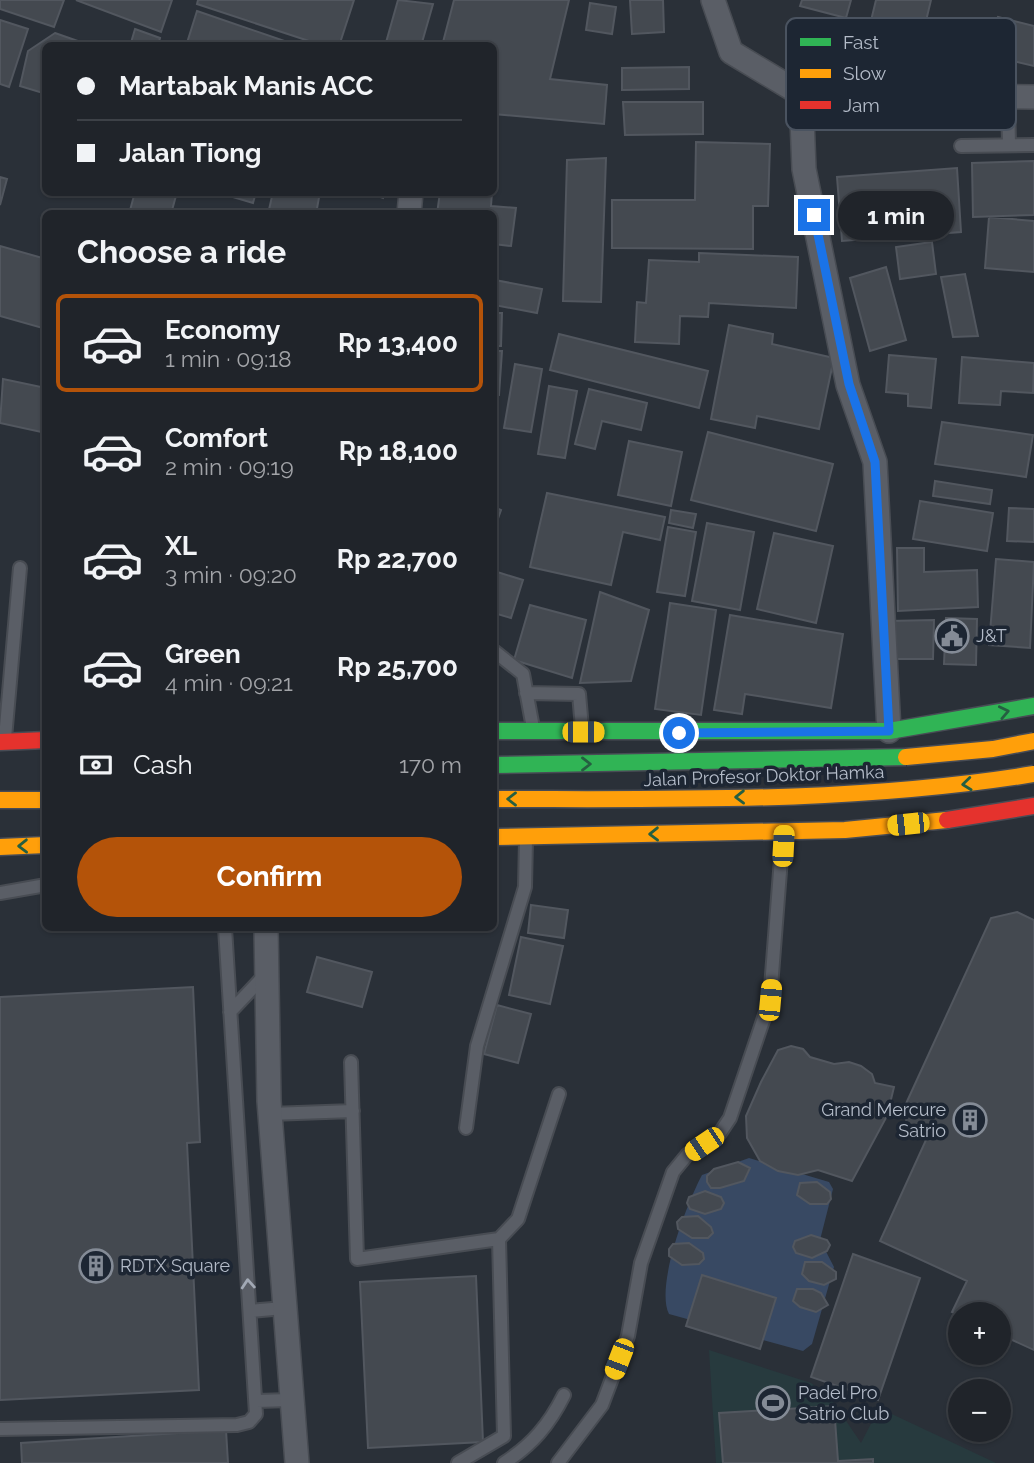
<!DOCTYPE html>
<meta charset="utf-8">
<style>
:root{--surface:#20242a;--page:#2d3036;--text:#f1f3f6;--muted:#a2a4a8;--line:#3d4147;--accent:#b45309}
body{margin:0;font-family:Raleway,sans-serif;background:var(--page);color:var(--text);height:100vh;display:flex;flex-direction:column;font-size:26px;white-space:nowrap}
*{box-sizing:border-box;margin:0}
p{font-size:23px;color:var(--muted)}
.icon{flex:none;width:38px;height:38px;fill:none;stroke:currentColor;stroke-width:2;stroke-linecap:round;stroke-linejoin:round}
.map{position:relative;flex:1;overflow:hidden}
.panel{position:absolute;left:42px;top:210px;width:455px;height:721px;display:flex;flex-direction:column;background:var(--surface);border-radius:10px;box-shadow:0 2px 5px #0004,0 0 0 2px var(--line)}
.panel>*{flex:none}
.guide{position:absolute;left:42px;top:42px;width:455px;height:154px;border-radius:10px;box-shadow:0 2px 5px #0004,0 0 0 2px var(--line);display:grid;align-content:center;height:154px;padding:0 35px;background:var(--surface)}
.controls{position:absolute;left:948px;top:1302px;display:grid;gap:14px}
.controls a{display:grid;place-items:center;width:63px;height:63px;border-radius:50%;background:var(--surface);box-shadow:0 2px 5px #0004,0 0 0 2px var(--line);font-size:35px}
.end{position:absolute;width:32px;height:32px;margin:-16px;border:9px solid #1a73e8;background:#fff;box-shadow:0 0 0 4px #fff}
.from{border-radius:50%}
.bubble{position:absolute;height:49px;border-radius:24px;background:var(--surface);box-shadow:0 2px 5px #0004,0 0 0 2px var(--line);font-size:23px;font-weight:700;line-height:49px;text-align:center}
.car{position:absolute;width:21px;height:42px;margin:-21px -10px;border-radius:9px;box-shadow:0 0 5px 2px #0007;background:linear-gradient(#f5c518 24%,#345 0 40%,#f5c518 0 76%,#345 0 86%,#f5c518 0)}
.guide b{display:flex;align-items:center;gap:24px;height:66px;font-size:26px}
.guide b+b{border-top:2px solid var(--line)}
.guide i{width:18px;height:18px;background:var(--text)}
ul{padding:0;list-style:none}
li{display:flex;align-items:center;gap:21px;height:98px;margin:0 14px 10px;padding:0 21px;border:4px solid transparent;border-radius:10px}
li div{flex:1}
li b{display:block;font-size:26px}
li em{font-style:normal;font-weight:700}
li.on{border-color:var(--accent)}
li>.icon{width:63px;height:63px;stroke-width:1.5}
h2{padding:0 35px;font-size:32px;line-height:84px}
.pay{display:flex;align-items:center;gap:18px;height:77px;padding:0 35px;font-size:26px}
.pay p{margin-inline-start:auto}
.cta{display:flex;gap:14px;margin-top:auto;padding:14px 35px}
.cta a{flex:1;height:80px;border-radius:42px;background:var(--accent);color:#fff;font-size:28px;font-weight:700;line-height:80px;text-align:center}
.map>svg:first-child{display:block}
</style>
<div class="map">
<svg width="1034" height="1463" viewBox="0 0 1034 1463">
<rect width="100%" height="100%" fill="#2a3038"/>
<path fill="#273a3e" d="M709 1350 811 1383 830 1397 861 1443 879 1408 996 1463H716Z"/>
<path fill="#384963" d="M749 1158 829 1182 833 1189 820 1240 834 1267 812 1344 803 1351 669 1314C655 1286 687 1203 702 1175Z"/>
<path fill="#444950" stroke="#52575f" stroke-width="2" d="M0 0H64L54 27 0 9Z
M76 0H172L161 32Z
M198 0H354L339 46H324L197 4Z
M398 0 433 4 421 46H385Z
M454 0H569L550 79 607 85 604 124 494 114V46H442Z
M630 0H663L664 32 632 34Z
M802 0H851L846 18 800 6Z
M876 0H931L920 46 868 33Z
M590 3 616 7 612 34 586 30Z
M197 11 299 46H186Z
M998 17 1034 26V66L988 55Z
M0 20 28 29 9 87 0 84Z
M135 29 160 38 158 46H130Z
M55 33 92 46H46V94L20 86 28 51Z
M689 67V89L622 90V68Z
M623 102H703V134L625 135Z
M696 142 770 144 768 206H753V249L612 248V200H695Z
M494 143H498L494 183Z
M606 158 601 302 563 301 567 160Z
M1034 161V215L973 217 972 163Z
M957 168 961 232 842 241 837 177Z
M0 177 7 179 0 205Z
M135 192H177L171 214H129Z
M216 192H256L253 203Z
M273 192H320L316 214H268Z
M366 192H384L383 198Z
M440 192H492L491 206 516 208 511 246 494 244V214H437Z
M989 217 1034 221V272L985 268Z
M932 242 936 274 900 279 896 247Z
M0 246 46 259V329L0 316Z
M699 253 798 257 796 308 709 303 708 317 680 316 679 344 635 342 637 302 646 303 649 260 699 262Z
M886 267 906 340 870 351 850 278Z
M965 274 978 336 953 337 941 277Z
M495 280 542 289 537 313 494 305Z
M494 313H502L501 346H494Z
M729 325 773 334 772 344 834 358 819 429 757 416 755 428 711 419Z
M559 334 708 371 699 408 550 370Z
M494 351H502L499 395H494Z
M889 355 936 359 931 408 908 406V394L886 392Z
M962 357 1034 363 1033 393 1001 391 1000 405 959 403Z
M515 364 542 369 531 432 504 428Z
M3 379 46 388V433L0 423Z
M549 386 577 391 565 458 538 454Z
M589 389 647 403 641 430 602 421 595 449 575 444Z
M942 422 1033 435 1026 477 935 464Z
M708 432 833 464 816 531 691 500Z
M629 441 682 452 671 506 618 495Z
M935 481 992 490 990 504 933 496Z
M547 493 665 517 660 540 623 532 611 585 530 567Z
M920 501 993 513 987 551 913 539Z
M494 507 501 510 494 530Z
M1009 508 1034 509V542L1007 541Z
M671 510 696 514 693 528 669 523Z
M707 523 754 532 740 610 692 601Z
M668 527 696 532 685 596 657 592Z
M774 533 833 546 816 623 757 609Z
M897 548H924V572L977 570 978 607 898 611Z
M996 559 1034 562 1030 648 989 645Z
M494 571 523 580 511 618 494 613Z
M600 592 649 610 631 681 580 683Z
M670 603 716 610 701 715 655 709Z
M530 605 586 620 572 678 514 660Z
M730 615 843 634 831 708 745 694 742 714 714 710Z
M946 618 977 619 976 665 944 664Z
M934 620 933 659H889V621Z
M531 905 568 910 564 938 528 933Z
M1017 912 1034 920V1350L999 1334V1314L961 1316 952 1312 967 1281 880 1241 926 1140 908 1132 904 1108 991 918Z
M521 937 563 946 550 1004 509 995Z
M317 957 372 972 362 1007 307 992Z
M193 987 200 1142 187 1143 199 1390 0 1400V997Z
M497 1005 531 1014 518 1063 484 1054Z
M791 1046 803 1049 810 1057 834 1064 849 1062 861 1066 872 1074 875 1083 894 1087 887 1116 852 1181 818 1170 798 1175 778 1171 760 1161 747 1138 746 1116 761 1082 778 1050Z
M738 1162 750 1168 744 1181 720 1188H711L707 1182V1176L714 1169Z
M817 1182 830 1192 831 1199 827 1204H810L797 1195 800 1183Z
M705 1191 721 1197 724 1203 721 1209 705 1214 690 1209 687 1203 689 1197Z
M698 1216 711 1227 713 1233 708 1238H692L678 1229 677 1222 682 1217Z
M811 1235 827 1240 830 1245 827 1251 812 1258 796 1253 793 1247 795 1241Z
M689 1243 703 1253 704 1259 699 1264 682 1265 669 1256V1249L673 1244Z
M853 1254 920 1278 878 1400 811 1377Z
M805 1262H822L836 1272V1279L824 1285 809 1281 802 1274Z
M702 1275 776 1298 760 1349 686 1326Z
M476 1276 483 1442 368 1448 360 1282Z
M797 1289H813L821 1293 828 1305 816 1312 800 1307 793 1301Z
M834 1406 838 1461 873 1459V1463H723L719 1413Z
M226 1430 228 1463H22L21 1443Z"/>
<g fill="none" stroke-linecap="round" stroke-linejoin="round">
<defs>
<path id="lane" d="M1008 96 1009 145
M961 146 1034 145
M494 651 523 674 533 728
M526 693 579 694 582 728
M5 738 20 568
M0 893 46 885
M230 1012 265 975
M351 1062 357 1259 499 1239 504 1436 458 1463
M270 1114 353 1111
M466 1128 477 1046 525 887 526 839
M499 1239 518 1219 559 1094
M250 1311 284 1308
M257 1401 290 1400
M0 1429 237 1425 249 1422 256 1414 225 928
M504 1463C532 1445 549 1425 564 1395
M558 1463 602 1405 628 1336 641 1263 673 1172 687 1155 720 1133 730 1118 770 1000 783 833"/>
<path id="street" d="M713 0 731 52 801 94 1034 97
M801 94 804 169 848 385 875 462 889 731
M409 214 411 192
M266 928 269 1101 297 1463"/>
<path id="fast" d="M494 731H889L1034 706"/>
<path id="slow" d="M494 837 845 830 947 820
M0 847 46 845"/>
<path id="jam" d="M0 742 46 740
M947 820 1034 806"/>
</defs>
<use href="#lane" stroke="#484c53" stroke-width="16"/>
<use href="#street" stroke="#484c53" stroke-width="26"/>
<use href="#fast" stroke="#484c55" stroke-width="19"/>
<use href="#slow" stroke="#484c55" stroke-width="19"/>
<use href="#jam" stroke="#484c55" stroke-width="19"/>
<use href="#lane" stroke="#5a5e66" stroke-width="12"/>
<use href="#street" stroke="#5a5e66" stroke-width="23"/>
<use href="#fast" stroke="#30b455" stroke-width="16"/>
<use href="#slow" stroke="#ff9f0a" stroke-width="16"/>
<use href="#jam" stroke="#e5322d" stroke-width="16"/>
<defs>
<path id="fast-bridge" d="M494 765 906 757"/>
<path id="slow-bridge" d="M906 757 993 749 1034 741
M494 799C675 799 855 803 1034 774
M0 800H46"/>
</defs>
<use href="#fast-bridge" stroke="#484c55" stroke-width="19" stroke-linecap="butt"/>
<use href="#slow-bridge" stroke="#484c55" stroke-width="19" stroke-linecap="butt"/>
<use href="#fast-bridge" stroke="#30b455" stroke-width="16"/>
<use href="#slow-bridge" stroke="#ff9f0a" stroke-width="16"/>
</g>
<defs><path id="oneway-chevron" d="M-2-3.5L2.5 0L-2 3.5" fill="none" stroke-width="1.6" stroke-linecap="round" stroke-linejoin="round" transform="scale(1.75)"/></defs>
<g stroke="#255f41">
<use href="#oneway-chevron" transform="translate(1004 712) rotate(-12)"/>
<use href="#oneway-chevron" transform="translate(586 764)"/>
<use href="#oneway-chevron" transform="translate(967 784) rotate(174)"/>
<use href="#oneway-chevron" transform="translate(740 797) rotate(179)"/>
<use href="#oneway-chevron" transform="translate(512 799) rotate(180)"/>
<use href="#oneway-chevron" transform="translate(654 834) rotate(179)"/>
<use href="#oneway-chevron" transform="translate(23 846) rotate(179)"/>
</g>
<use stroke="#a2a9b5" href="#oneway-chevron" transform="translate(248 1284) rotate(-94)"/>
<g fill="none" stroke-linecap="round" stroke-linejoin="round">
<path stroke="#1a73e8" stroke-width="9" d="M679 733 889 731 875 462 849 384 814 215"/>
</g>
<defs>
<symbol id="civic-ring" viewBox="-11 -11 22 22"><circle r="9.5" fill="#1d2633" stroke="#848b96" stroke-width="1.5"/><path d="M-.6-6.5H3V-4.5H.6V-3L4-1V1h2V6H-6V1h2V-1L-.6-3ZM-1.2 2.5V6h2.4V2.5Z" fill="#848b96"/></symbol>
<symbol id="building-ring" viewBox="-11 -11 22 22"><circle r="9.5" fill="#1d2633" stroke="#848b96" stroke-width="1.5"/><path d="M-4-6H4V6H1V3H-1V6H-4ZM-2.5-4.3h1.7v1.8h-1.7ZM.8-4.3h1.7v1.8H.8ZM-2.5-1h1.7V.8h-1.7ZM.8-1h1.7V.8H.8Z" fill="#848b96"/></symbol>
<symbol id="stadium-ring" viewBox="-11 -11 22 22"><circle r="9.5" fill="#1d2633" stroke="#848b96" stroke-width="1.5"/><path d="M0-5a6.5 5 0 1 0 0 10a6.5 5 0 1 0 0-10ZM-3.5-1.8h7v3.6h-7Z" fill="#848b96"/></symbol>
</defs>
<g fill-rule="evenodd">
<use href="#civic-ring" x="933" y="617" width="38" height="38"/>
<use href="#building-ring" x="951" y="1101" width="38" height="38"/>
<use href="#building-ring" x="77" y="1247" width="38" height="38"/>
<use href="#stadium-ring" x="754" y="1384" width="38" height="38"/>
</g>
<g text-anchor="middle" stroke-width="7" stroke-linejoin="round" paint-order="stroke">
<g font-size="18" fill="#b4bcc9" stroke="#1d2633" text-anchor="start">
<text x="976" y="642">J&amp;T</text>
<text x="946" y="1116" text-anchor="end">Grand Mercure<tspan x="946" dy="21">Satrio</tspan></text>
<text x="120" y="1272">RDTX Square</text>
<text x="798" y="1399">Padel Pro<tspan x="798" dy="21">Satrio Club</tspan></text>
</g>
<g font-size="18" fill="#b4bcc9" stroke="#1d2633">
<text transform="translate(764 776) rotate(-2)" y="6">Jalan Profesor Doktor Hamka</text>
</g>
</g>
<rect x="786" y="18" width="230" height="112" rx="10" fill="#1d2633" stroke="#4a5360" stroke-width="2"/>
<rect x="800" y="38" width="31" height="8" fill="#30b455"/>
<rect x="800" y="69" width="31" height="9" fill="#ff9f0a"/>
<rect x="800" y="101" width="31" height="8" fill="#e5322d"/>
<g font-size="19" fill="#b4bcc9">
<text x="843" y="49">Fast</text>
<text x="843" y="80">Slow</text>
<text x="843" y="112">Jam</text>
</g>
</svg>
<div class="controls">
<a>+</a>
<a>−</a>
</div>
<i class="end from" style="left:679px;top:733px"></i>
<i class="end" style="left:814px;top:215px"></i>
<div class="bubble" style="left:838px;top:191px;width:116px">1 min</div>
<i class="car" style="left:583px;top:732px;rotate:90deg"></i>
<i class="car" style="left:908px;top:824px;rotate:264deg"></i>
<i class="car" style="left:783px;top:846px;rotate:3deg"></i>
<i class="car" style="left:770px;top:1000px;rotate:5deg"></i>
<i class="car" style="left:704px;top:1144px;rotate:236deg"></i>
<i class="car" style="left:619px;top:1359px;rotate:201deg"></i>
<div class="guide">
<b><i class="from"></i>Martabak Manis ACC</b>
<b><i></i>Jalan Tiong</b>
</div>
<section class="panel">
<h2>Choose a ride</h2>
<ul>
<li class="on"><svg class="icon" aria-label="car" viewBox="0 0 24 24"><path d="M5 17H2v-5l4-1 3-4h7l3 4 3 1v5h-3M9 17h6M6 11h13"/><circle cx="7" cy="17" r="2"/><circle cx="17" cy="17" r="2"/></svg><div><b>Economy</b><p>1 min · 09:18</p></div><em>Rp 13,400</em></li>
<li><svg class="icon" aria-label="car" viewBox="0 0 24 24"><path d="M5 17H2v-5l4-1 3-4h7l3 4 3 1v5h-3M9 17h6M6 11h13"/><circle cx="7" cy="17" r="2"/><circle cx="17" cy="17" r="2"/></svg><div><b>Comfort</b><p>2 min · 09:19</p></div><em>Rp 18,100</em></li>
<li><svg class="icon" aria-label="car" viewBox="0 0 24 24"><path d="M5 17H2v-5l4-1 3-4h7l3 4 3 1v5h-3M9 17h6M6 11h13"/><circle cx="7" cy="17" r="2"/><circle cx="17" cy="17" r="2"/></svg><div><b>XL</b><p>3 min · 09:20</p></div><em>Rp 22,700</em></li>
<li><svg class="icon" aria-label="car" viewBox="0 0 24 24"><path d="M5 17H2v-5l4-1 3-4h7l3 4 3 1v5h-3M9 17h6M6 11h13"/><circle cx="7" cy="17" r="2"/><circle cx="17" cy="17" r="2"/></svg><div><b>Green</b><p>4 min · 09:21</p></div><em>Rp 25,700</em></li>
</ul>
<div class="pay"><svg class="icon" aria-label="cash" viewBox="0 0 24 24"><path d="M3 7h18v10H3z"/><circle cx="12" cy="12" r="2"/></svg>Cash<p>170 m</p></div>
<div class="cta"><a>Confirm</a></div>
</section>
</div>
